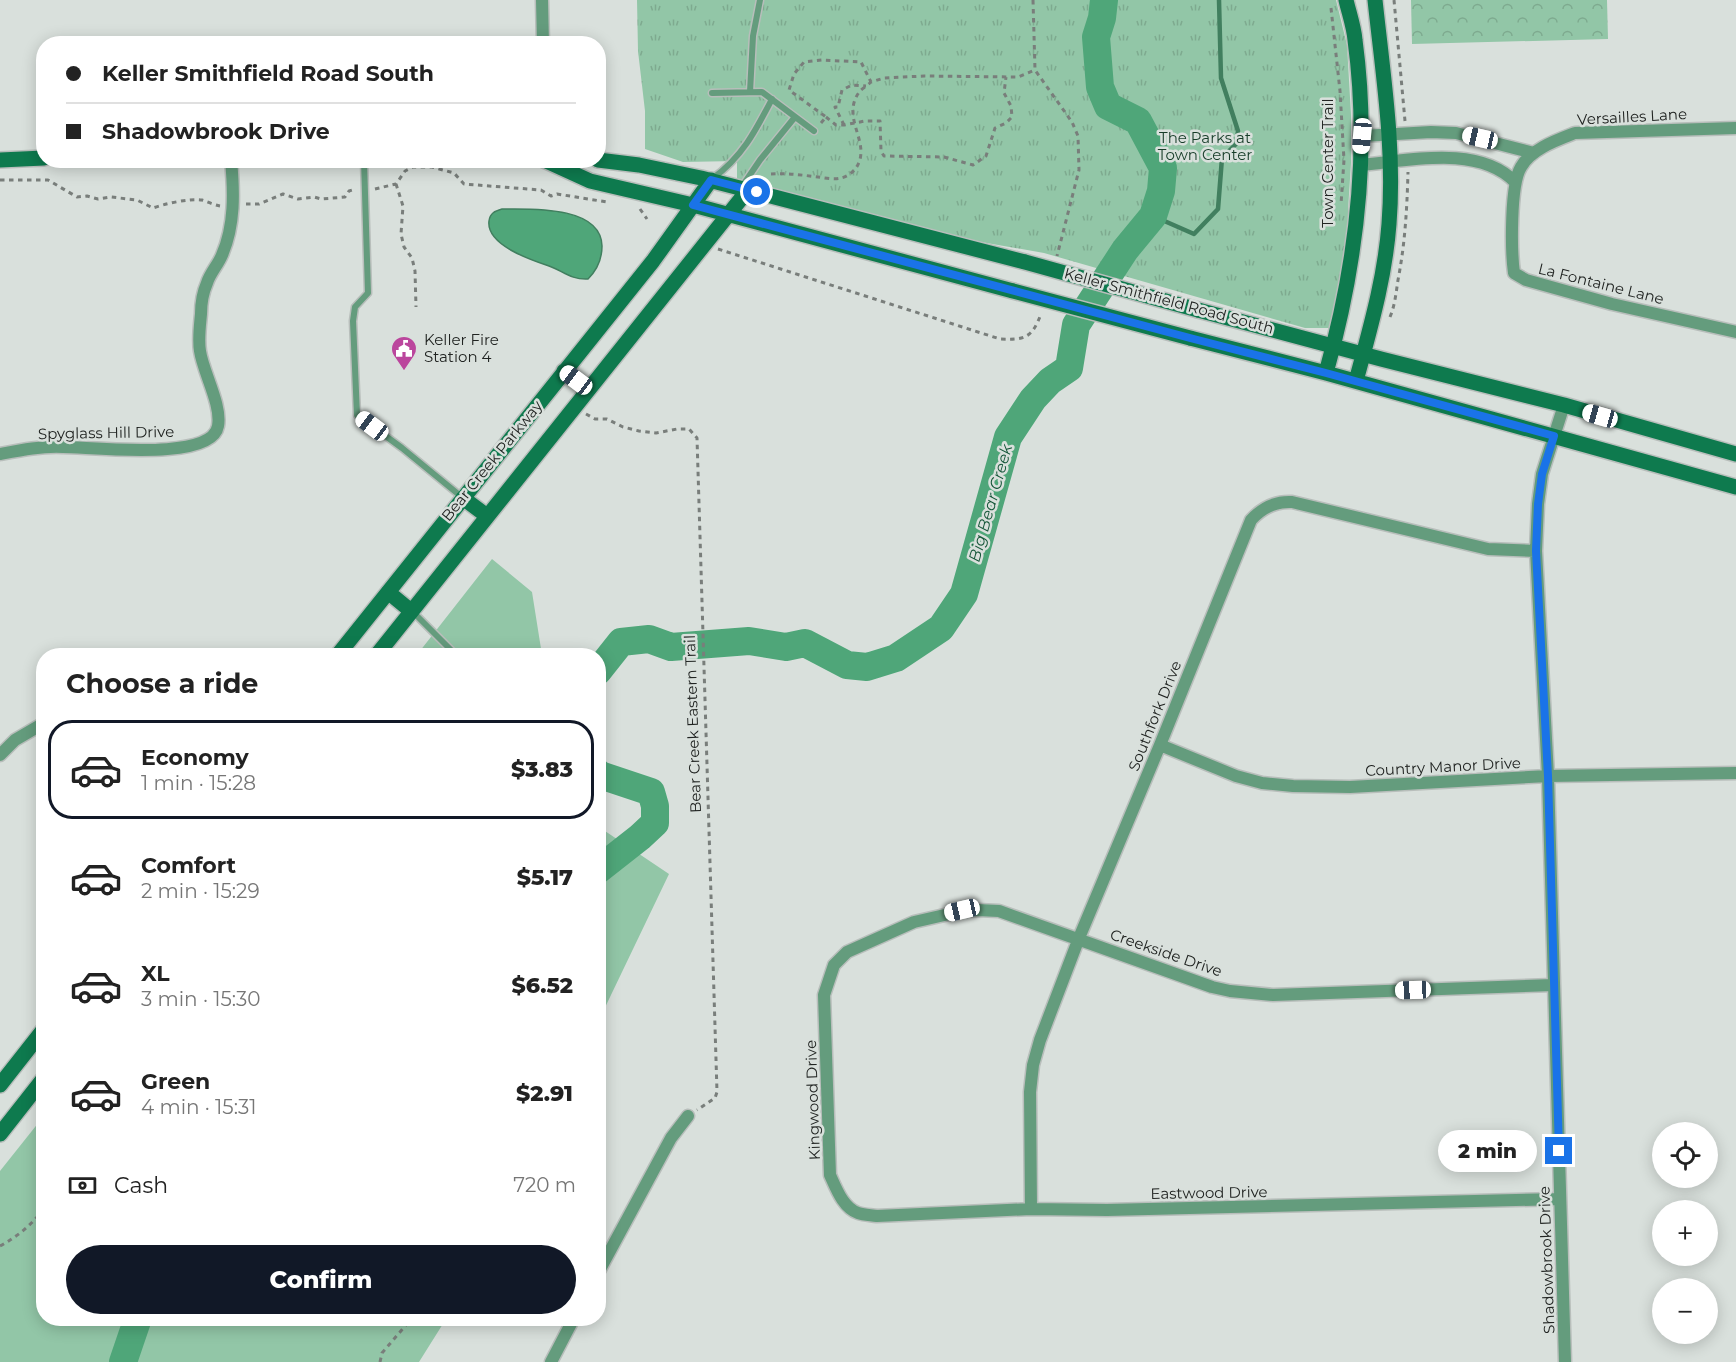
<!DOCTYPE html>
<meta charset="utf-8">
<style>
:root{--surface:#fff;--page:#f6f6f6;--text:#222;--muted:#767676;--line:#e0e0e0;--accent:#111827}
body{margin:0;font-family:Montserrat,sans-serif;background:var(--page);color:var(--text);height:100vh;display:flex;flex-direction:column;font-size:22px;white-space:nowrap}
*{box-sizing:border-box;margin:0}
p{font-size:20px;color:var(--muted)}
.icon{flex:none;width:33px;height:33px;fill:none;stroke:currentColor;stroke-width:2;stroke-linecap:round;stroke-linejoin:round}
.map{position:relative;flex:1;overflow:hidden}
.side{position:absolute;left:36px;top:648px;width:570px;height:678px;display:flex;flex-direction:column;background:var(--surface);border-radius:24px;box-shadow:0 3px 15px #0003}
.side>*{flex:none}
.top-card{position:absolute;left:36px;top:36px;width:570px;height:132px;border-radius:24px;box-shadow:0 3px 15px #0003;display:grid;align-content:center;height:132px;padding:0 30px;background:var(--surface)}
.tools{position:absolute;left:1652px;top:1122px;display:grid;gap:12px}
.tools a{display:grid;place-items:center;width:66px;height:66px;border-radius:50%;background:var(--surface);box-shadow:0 3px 15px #0003;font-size:30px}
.end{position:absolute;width:27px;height:27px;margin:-14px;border:8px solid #1a73e8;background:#fff;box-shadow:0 0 0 3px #fff}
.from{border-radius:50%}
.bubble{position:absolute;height:42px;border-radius:21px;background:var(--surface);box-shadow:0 3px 15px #0003;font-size:20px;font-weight:800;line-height:42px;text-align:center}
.car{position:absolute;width:18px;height:36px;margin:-18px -9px;border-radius:8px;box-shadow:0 0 4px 2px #0007;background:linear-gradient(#fff 24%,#345 0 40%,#fff 0 76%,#345 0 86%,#fff 0)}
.top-card b{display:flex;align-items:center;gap:21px;height:57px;font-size:22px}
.top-card b+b{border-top:2px solid var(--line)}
.top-card i{width:15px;height:15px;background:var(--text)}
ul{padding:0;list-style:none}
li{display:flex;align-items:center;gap:18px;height:99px;margin:0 12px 9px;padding:0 18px;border:3px solid transparent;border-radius:24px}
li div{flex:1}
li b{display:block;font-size:22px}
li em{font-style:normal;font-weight:800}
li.selected{border-color:var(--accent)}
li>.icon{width:54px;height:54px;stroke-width:1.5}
h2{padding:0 30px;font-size:27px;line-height:72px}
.pay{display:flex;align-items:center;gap:15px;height:66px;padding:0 30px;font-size:22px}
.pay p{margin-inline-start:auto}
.button{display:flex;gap:12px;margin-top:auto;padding:12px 30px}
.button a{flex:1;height:69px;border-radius:36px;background:var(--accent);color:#fff;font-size:24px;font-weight:800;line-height:69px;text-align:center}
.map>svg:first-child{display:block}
</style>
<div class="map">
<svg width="1736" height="1362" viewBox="0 0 1736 1362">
<defs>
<pattern id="forest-crowns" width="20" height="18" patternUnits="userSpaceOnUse" patternTransform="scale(1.5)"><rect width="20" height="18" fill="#92c6a7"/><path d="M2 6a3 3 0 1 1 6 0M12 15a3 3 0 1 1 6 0" fill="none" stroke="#7eaa8f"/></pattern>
<pattern id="park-tufts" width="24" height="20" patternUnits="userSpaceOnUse" patternTransform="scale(1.5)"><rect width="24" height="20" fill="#92c6a7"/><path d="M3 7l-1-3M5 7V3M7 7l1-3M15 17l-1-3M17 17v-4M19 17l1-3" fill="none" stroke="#7eaa8f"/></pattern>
</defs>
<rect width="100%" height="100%" fill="#d9e0dc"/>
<path fill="#92c6a7" d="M492 559 532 592 542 655 416 656Z
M599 827 669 874 599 1020Z
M43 1117 44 1318 446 1319 419 1362H0V1171Z"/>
<path fill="url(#forest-crowns)" d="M1411 0H1607L1608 39 1412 44Z"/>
<path fill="url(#park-tufts)" d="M637 0H1336L1347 45 1351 115V163L1348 210 1349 223 1340 282 1329 328H1305L1044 253 873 223 737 191V161L683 162 645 149V111L638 51Z"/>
<path fill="#4fa679" stroke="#417f5f" stroke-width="1.5" d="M502 209C529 209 601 205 602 246 602 259 597 270 588 279 571 280 563 271 549 266 531 260 486 245 489 221 490 213 495 211 502 209Z"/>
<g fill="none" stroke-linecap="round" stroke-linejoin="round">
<path stroke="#417f5f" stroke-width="4.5" d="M1153 216 1194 234 1218 209 1222 158 1236 144 1238 131 1221 78 1219 0"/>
<path stroke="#4fa679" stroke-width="28" d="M598 671 621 642 649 639 671 647 749 641 786 647 805 643 847 665 867 667 896 658 941 628 964 594 1008 437 1033 399 1050 381 1069 368 1076 325 1125 250 1153 216 1161 191 1163 168 1138 121 1108 106 1100 87 1096 37 1102 18 1104 0
M598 773 600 775 651 792 655 806V823L640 837 598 870
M123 1362 138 1318"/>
<defs>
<path id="service" d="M750 92 753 36 760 0
M712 93 762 92 814 131
M364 160 368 293 355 307 353 321 357 415 402 448 463 498
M712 179C742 157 755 132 772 99
M741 188 760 160 795 117
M412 611 457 656"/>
<path id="minor" d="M542 0 543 44
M1736 128 1575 133C1557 140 1531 149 1521 167 1510 185 1511 251 1514 273L1526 280 1612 304 1736 332
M1362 136 1431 132 1456 133 1534 153
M1360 165C1408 161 1478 144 1515 182
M1564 405 1542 474 1538 504 1536 551 1548 776 1565 1362
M0 454C21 450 41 446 63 447 92 447 212 462 218 426 222 405 203 372 200 351 198 339 200 325 201 314 201 304 203 292 207 283 210 273 218 265 222 255 235 225 234 192 231 160
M1160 745 1236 776 1262 783 1293 786 1350 787 1548 776 1736 773
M0 755 15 740 44 723
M1553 985 1273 995 1230 991 1212 987 999 911 977 910 962 911 914 922 847 952 834 965 824 995 830 1175C836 1188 843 1208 858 1213 864 1215 871 1215 877 1216L1031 1209 1107 1210 1560 1199
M1031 1209 1030 1092 1033 1065 1040 1040 1079 938 1160 745 1251 520C1262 508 1275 501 1292 502L1488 549 1536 551
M598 1273 671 1138 688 1116
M551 1362 574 1318"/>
<path id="secondary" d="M0 160 44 158
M544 160 590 181 693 205 1013 291
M598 160 639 165 701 178 1025 262
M1198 310 1381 359 1564 405 1736 454
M1190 338 1326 373 1736 487
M564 371 588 389
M1326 373C1356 266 1370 151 1355 40 1354 27 1349 13 1346 0
M1356 381C1370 329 1385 278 1389 224 1395 149 1383 75 1375 0
M463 498 487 516
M388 592 411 611
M337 656 653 261 711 180
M376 656 748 190
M0 1085 44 1029
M0 1134 44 1078"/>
</defs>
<use href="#service" stroke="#b8bebb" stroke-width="9"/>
<use href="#minor" stroke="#b8bebb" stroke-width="15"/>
<use href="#secondary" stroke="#b8bebb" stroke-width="18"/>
<path stroke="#797e7b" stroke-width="3" stroke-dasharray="4.5 4.5" stroke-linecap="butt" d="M1033 0 1035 70 1072 122 1078 136 1079 170 1057 256
M1394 0 1405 121
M1331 8 1340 91 1344 160 1341 204
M826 117 836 125H844L865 121H880L881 151 884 156 944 157 973 165 986 156 995 128 1006 123 1012 117 1011 106 1004 93 1006 77
M821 123 826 117 789 90 794 74 804 62 822 60 861 62 871 82 884 78 924 76 1018 77 1035 70
M844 125 835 107H838L842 90 852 85 866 86
M771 174C787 173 802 175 818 177 825 178 835 180 841 178 847 177 853 172 856 168 873 143 839 118 860 91 863 88 868 85 871 82
M0 180H48L77 197 87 196 98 199 111 197 137 200 153 208C164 204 190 198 202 200 208 202 214 205 220 206
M396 184 403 206 401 234 404 247 412 258 415 271 416 307
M375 189 396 184 405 171 413 167H432L454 173 464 184 541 190 551 196 557 194 607 202
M246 204H259L283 194 298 199 314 197 321 199 345 197 349 191 356 189
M640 209 647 219
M718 249 1000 339C1025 340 1032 338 1041 314
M1390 317C1395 305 1396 293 1398 280 1405 244 1407 209 1408 172
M586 414 595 419H607L623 427 639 431 656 433 677 429H689L697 438 717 1092 715 1098 697 1110
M0 1246C18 1236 32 1225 44 1208
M380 1362 382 1353 412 1318"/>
<use href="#service" stroke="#649c7d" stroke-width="6"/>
<use href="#minor" stroke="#649c7d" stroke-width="12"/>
<use href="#secondary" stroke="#0e7a4e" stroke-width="15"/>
<defs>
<path id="secondary-bridge" d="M1025 262 1198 310
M1013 291 1190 338"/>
</defs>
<use href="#secondary-bridge" stroke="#b8bebb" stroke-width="18" stroke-linecap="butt"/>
<use href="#secondary-bridge" stroke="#0e7a4e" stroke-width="15"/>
</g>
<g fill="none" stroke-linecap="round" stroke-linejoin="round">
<path stroke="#1a73e8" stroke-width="8" d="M757 192 711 180 693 205 1190 338 1326 373 1554 436 1542 474 1538 504 1536 551 1548 776 1559 1151"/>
</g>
<defs>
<symbol id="civic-pin" viewBox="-11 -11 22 30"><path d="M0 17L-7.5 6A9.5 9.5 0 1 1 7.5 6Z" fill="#bb469d" stroke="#d9e0dc"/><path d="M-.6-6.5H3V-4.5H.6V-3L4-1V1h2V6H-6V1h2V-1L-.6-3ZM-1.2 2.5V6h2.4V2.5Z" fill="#fff"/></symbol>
</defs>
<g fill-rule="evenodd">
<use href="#civic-pin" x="389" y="334" width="30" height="40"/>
</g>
<g text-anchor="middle" stroke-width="5" stroke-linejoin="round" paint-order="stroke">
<g font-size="15" fill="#212422" stroke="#d9e0dc">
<text transform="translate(1632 117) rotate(-3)" y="5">Versailles Lane</text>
<text transform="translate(1328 163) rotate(-90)" y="5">Town Center Trail</text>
<text transform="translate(1601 284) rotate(14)" y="5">La Fontaine Lane</text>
<text transform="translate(1169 301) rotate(15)" y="5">Keller Smithfield Road South</text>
<text transform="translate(106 433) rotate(-1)" y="5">Spyglass Hill Drive</text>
<text transform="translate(492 461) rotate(-51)" y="5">Bear Creek Parkway</text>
<text transform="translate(1155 716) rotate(-68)" y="5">Southfork Drive</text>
<text transform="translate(693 724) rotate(-92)" y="5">Bear Creek Eastern Trail</text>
<text transform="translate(1443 767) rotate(-3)" y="5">Country Manor Drive</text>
<text transform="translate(1166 953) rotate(19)" y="5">Creekside Drive</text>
<text transform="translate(813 1100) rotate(-92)" y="5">Kingwood Drive</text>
<text transform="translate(1209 1193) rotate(-1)" y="5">Eastwood Drive</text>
<text transform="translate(1547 1260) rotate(-92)" y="5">Shadowbrook Drive</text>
</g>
<g font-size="15" fill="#163c28" stroke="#d9e0dc">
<text x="1205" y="143">The Parks at<tspan x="1205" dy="17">Town Center</tspan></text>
</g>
<g font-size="15" fill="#212422" stroke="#d9e0dc" text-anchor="start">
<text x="424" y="345">Keller Fire<tspan x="424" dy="17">Station 4</tspan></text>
</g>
<g font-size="16" font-style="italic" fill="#145638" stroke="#d9e0dc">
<text transform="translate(990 503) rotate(-74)" y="6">Big Bear Creek</text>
</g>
</g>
</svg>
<div class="tools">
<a><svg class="icon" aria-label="locate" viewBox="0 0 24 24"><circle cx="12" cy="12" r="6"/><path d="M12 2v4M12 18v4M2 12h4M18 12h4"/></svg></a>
<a>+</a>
<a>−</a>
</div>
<i class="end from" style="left:757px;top:192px"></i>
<i class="end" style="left:1559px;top:1151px"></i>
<div class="bubble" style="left:1438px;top:1130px;width:99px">2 min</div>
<i class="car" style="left:1362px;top:136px;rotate:185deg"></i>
<i class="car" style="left:1480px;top:138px;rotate:283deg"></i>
<i class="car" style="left:576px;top:380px;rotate:307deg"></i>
<i class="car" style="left:1600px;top:416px;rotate:286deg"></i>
<i class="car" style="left:372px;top:426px;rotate:307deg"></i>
<i class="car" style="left:962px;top:910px;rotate:257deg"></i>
<i class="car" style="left:1413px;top:990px;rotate:268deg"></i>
<div class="top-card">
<b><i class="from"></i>Keller Smithfield Road South</b>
<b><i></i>Shadowbrook Drive</b>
</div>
<section class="side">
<h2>Choose a ride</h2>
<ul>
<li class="selected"><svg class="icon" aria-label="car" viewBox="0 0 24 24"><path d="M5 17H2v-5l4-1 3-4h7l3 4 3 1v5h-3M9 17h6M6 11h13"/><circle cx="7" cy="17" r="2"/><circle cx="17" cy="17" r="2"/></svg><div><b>Economy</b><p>1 min · 15:28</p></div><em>$3.83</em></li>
<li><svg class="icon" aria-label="car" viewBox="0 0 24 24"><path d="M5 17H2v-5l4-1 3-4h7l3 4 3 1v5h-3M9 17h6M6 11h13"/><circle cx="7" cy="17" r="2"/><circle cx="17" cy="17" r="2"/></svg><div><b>Comfort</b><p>2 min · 15:29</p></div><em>$5.17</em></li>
<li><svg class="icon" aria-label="car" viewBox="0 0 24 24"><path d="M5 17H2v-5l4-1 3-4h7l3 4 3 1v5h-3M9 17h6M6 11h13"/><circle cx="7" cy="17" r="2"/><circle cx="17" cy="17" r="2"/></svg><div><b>XL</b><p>3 min · 15:30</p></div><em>$6.52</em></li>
<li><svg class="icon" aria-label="car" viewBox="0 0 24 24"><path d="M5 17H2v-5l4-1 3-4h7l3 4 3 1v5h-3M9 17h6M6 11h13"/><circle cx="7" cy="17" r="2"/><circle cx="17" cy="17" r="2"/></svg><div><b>Green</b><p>4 min · 15:31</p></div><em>$2.91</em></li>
</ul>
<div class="pay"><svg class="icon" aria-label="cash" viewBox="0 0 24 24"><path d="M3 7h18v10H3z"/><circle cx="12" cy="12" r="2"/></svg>Cash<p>720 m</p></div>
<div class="button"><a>Confirm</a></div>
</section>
</div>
